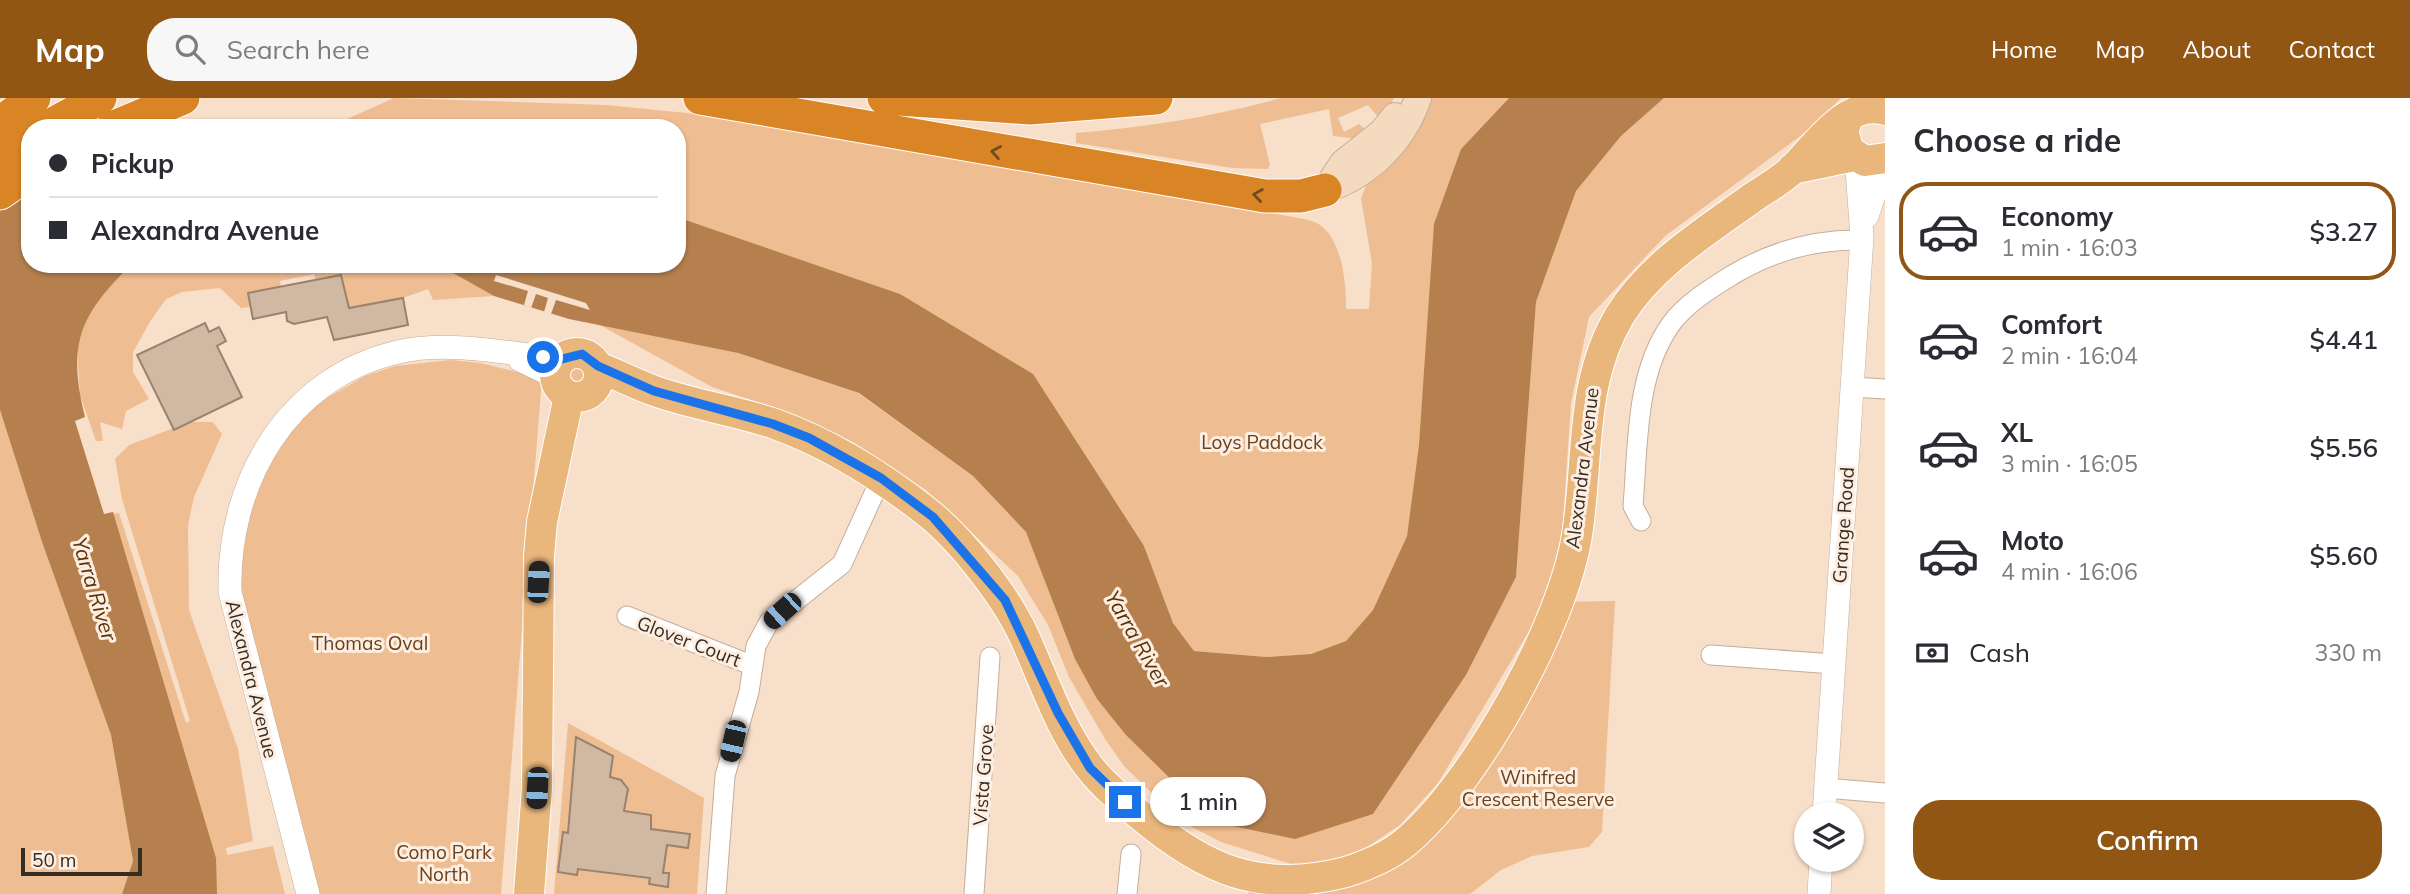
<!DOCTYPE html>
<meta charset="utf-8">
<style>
:root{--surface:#fff;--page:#f7f7f7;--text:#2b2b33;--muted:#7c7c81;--line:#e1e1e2;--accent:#915614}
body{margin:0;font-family:Mulish,sans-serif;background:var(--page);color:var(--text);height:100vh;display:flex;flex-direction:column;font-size:26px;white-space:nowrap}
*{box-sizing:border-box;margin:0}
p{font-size:23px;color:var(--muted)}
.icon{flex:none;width:38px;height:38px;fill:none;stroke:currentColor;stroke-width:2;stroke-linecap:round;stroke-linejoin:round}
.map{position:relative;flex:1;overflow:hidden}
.sheet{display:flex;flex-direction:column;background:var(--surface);width:525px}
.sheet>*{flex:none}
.banner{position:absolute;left:21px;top:21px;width:665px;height:154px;border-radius:28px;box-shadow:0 2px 5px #0004;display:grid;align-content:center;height:154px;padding:0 28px;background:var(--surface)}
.fabs{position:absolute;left:1794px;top:704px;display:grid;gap:14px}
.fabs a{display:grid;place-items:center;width:70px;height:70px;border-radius:50%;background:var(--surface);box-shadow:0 2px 5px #0004;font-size:35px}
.scale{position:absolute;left:21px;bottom:18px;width:121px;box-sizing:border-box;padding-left:7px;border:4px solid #352c23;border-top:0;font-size:19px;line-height:24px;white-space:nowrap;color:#352c23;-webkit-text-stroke:5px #feeee1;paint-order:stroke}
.end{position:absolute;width:32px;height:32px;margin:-16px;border:9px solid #1a73e8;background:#fff;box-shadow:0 0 0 4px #fff}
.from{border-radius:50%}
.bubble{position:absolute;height:49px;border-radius:24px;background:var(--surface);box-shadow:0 2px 5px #0004;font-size:23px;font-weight:600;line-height:49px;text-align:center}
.car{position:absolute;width:21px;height:42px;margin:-21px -10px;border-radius:9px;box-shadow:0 0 5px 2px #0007;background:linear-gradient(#222 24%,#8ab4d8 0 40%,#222 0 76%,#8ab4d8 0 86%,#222 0)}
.banner b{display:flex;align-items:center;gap:24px;height:66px;font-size:26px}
.banner b+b{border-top:2px solid var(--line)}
.banner i{width:18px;height:18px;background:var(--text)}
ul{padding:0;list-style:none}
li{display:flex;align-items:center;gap:21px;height:98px;margin:0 14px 10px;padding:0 14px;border:4px solid transparent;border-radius:28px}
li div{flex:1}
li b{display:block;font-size:26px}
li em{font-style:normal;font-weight:600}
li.current{border-color:var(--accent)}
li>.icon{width:63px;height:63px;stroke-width:1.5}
h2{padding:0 28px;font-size:32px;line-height:84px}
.pay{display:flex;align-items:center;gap:18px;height:77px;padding:0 28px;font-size:26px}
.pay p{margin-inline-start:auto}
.action{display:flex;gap:14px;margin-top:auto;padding:14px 28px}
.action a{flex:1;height:80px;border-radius:28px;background:var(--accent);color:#fff;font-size:28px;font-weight:600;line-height:80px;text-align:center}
header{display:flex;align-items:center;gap:42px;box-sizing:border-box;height:98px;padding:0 35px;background:var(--accent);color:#fff}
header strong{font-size:33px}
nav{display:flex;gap:38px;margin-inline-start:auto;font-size:24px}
.search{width:490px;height:63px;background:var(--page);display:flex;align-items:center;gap:18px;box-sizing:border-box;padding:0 24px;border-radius:28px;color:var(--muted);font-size:26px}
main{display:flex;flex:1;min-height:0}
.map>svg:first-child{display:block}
</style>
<header>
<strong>Map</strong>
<div class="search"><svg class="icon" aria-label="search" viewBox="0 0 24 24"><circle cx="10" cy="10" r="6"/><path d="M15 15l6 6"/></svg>Search here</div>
<nav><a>Home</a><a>Map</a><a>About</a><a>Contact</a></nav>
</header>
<main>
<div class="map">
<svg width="1885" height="796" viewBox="0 0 1885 796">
<rect width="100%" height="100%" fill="#f8dfc9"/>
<path fill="#eebd92" d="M394 0 606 7 727 19 1293 119C1302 121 1313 122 1320 127 1343 144 1346 185 1346 211H1369L1372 165 1361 101 1367 85 1427 0H1509L1461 51 1407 438 1373 512 1346 543 1311 556 1268 559 1194 553 1173 525 1144 448 900 196 677 119V30H359L338 25Z
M1281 0H1394L1386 17 1379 20 1368 7 1338 20 1344 34 1359 26 1367 33 1358 41 1333 38 1329 11 1260 26 1270 67 1268 71 1232 70 1076 45V35C1146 29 1213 19 1281 0Z
M1664 0H1841L1811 30 1665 138 1589 219 1571 305 1562 437 1555 471 1537 520 1438 685 1400 727 1367 749 1327 765 1291 766 1221 744 1192 729 1157 700 1124 668 1105 641 1069 579 1048 527 1018 478 926 392 853 344 796 317 712 289 598 226 738 255 858 295 973 378 1026 434 1044 476 1373 716 1466 577 1516 479 1536 204 1576 93 1621 38Z
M132 166H437L494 198 433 202 428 191 403 200 349 210 316 182 314 176 280 183 281 189 248 195 250 209 241 210 220 190 182 194 166 201 151 222 133 254V274L149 301 126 313 122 331 100 324 103 343H96L80 297 77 247 91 211 104 193Z
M451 262 480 265 542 280 501 796H316L239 496 243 421 278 347 315 307 365 278 395 268Z
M567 276a11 11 0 1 1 22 0a11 11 0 1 1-22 0Z
M0 312 42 444 111 637 133 763 122 796H0Z
M190 324H213L222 336 194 399 188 427 189 512 238 651 253 743 226 750 227 757 273 748 285 796H210L104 417 119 415 186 625 190 623 122 401 115 361 129 347Z
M1615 503 1602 734 1589 749 1532 758 1501 772 1470 796H1249L1240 777 1318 783 1444 705 1557 504Z
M568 625 704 700 697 796H554Z"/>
<path fill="#b5804e" d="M1509 0H1664L1621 38 1576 93 1536 204 1516 479 1466 577 1373 716 1295 741 1233 728 1196 706 1126 637 1097 601 1075 561 1026 434 973 378 859 295 738 255 569 221 494 198 437 166H677V119L900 196 1033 276 1144 448 1173 525 1194 553 1267 559 1311 556 1346 543 1373 512 1407 438 1419 347 1434 126 1461 51Z
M338 25 359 30H248L260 26Z
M0 87 30 90V166H132C79 217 67 247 85 319L75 323 104 416 113 414 216 760 217 796H122L133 763 111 637 42 444 0 312Z"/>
<path fill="#f8dfc9" d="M496 177 586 205 590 212 556 202 551 216 544 214 548 200 536 196 531 210 524 207 528 193 494 183Z"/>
<path fill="#d0b8a3" stroke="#99826e" stroke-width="2" d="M341 177 349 210 403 200 408 227 334 242 327 219 294 226 287 223 286 214 253 221 248 195Z
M205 225 209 234 219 229 226 243 217 248 242 299 174 332 137 257Z
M576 639 613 658 610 679 621 682 628 691 624 713 651 717V731L690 736 688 750 667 747 663 775H669L668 789 649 786 650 780 578 771 577 777 558 774 563 734 568 735Z"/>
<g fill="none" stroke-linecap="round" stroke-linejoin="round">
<defs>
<path id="minor" d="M1853 289 1885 291
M1641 423 1633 408C1638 349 1635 276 1671 226 1686 205 1713 189 1734 176 1773 153 1816 141 1862 142
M627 518 751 567
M1711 557 1834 566
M1825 690 1885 695
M716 796 725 678 749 594 756 548 769 524 842 466 881 380
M974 796 990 559
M1127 796 1131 756"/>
<path id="tertiary" d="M1867 118 1885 65
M520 262 555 279
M1824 716 1862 139 1856 59
M308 796 230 494C227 385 286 280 398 254 450 242 510 256 562 261
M1819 796 1821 761"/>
<path id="secondary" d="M1325 92C1369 77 1403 44 1418 0
M1325 92 1343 65 1382 34 1395 18"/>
<path id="primary" d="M1849 18 1843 32 1849 53 1865 63 1885 60
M1792 71 1854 58
M555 277a22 22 0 1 1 44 0a22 22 0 1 1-44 0Z
M598 269C616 276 633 285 652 292 692 307 735 312 775 326 831 346 881 378 928 415 962 442 1006 499 1024 538 1044 582 1060 632 1090 670 1104 688 1123 703 1140 717 1205 772 1260 796 1346 774 1368 767 1390 758 1407 743 1476 684 1563 527 1577 437 1589 362 1579 285 1620 217 1651 167 1705 134 1752 100 1765 91 1780 83 1792 72 1815 49 1847 0 1885 12
M529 796 537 690 539 458 542 424 569 298"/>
<path id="motorway" d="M700 0 1265 98H1301L1325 92
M884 0 1030 10 1156 0
M0 25 34 0
M46 30 100 0
M112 30 183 0
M0 59 30 39
M0 95 30 74"/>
</defs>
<use href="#minor" stroke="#c5ad98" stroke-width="21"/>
<use href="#tertiary" stroke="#c5ad98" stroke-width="24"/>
<use href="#secondary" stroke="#c5ad98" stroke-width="28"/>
<use href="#primary" stroke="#fff" stroke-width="32"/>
<use href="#motorway" stroke="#fff" stroke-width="35"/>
<use href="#minor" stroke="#fff" stroke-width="19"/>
<use href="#tertiary" stroke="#fff" stroke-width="23"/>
<use href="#secondary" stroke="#f4dabe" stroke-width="26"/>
<use href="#primary" stroke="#e9b67c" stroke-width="30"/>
<use href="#motorway" stroke="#da8525" stroke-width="33"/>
</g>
<defs><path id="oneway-chevron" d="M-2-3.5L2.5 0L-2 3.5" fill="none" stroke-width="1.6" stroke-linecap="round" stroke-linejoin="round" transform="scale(1.75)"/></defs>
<g stroke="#6f4b24">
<use href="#oneway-chevron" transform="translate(996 54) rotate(-170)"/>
<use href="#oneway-chevron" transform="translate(1258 97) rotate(-172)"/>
</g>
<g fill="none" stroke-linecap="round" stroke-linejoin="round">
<path stroke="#1a73e8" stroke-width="9" d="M543 259 562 261 582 256 598 268 654 293 773 326 809 340 881 380 933 419 1005 502 1058 615 1090 670 1125 704"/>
</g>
<g text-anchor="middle" stroke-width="6" stroke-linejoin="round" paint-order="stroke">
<g font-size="19" fill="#68421d" stroke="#feeee1">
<text x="1262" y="351">Loys Paddock</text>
<text x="370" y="552">Thomas Oval</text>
<text x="1538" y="686">Winifred<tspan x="1538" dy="22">Crescent Reserve</tspan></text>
<text x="444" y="761">Como Park<tspan x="444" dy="22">North</tspan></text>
</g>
<g font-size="19" fill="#352c23" stroke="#feeee1">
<text transform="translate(1582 370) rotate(-83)" y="7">Alexandra Avenue</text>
<text transform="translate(1843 427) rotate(-86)" y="7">Grange Road</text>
<text transform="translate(689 543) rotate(21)" y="7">Glover Court</text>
<text transform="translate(252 581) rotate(76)" y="7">Alexandra Avenue</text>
<text transform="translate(983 677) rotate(-86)" y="7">Vista Grove</text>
</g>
<g font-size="21" font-style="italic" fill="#58330a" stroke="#feeee1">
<text transform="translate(94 491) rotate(73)" y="7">Yarra River</text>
<text transform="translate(1137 541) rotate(60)" y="7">Yarra River</text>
</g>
</g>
</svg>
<div class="fabs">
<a><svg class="icon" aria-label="layers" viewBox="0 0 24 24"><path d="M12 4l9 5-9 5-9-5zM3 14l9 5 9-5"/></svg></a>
</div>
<div class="scale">50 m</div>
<i class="end from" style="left:543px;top:259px"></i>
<i class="end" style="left:1125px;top:704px"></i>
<div class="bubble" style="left:1150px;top:679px;width:116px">1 min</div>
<i class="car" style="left:538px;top:484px;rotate:3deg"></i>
<i class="car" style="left:782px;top:513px;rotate:228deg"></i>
<i class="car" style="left:733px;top:643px;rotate:193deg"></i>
<i class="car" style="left:537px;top:690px;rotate:183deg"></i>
<div class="banner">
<b><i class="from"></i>Pickup</b>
<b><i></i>Alexandra Avenue</b>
</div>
</div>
<section class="sheet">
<h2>Choose a ride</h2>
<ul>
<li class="current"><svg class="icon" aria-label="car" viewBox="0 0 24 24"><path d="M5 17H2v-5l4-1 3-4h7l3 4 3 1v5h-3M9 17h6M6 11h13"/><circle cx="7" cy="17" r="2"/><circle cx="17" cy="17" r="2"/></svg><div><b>Economy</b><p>1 min · 16:03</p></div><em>$3.27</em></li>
<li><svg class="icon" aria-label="car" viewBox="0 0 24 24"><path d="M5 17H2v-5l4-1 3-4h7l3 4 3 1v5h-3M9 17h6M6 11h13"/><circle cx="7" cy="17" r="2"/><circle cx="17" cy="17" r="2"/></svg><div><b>Comfort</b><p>2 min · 16:04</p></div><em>$4.41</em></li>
<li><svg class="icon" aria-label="car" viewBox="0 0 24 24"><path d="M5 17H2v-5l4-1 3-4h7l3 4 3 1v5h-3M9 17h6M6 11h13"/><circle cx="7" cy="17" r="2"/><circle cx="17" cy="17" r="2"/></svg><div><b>XL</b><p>3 min · 16:05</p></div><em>$5.56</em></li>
<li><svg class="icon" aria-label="car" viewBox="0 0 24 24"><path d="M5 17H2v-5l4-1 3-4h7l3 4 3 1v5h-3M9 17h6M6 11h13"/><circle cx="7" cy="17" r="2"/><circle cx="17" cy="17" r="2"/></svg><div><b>Moto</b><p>4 min · 16:06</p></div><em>$5.60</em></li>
</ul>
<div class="pay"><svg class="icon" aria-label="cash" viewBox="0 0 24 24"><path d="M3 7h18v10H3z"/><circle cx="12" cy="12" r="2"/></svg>Cash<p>330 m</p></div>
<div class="action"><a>Confirm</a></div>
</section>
</main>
